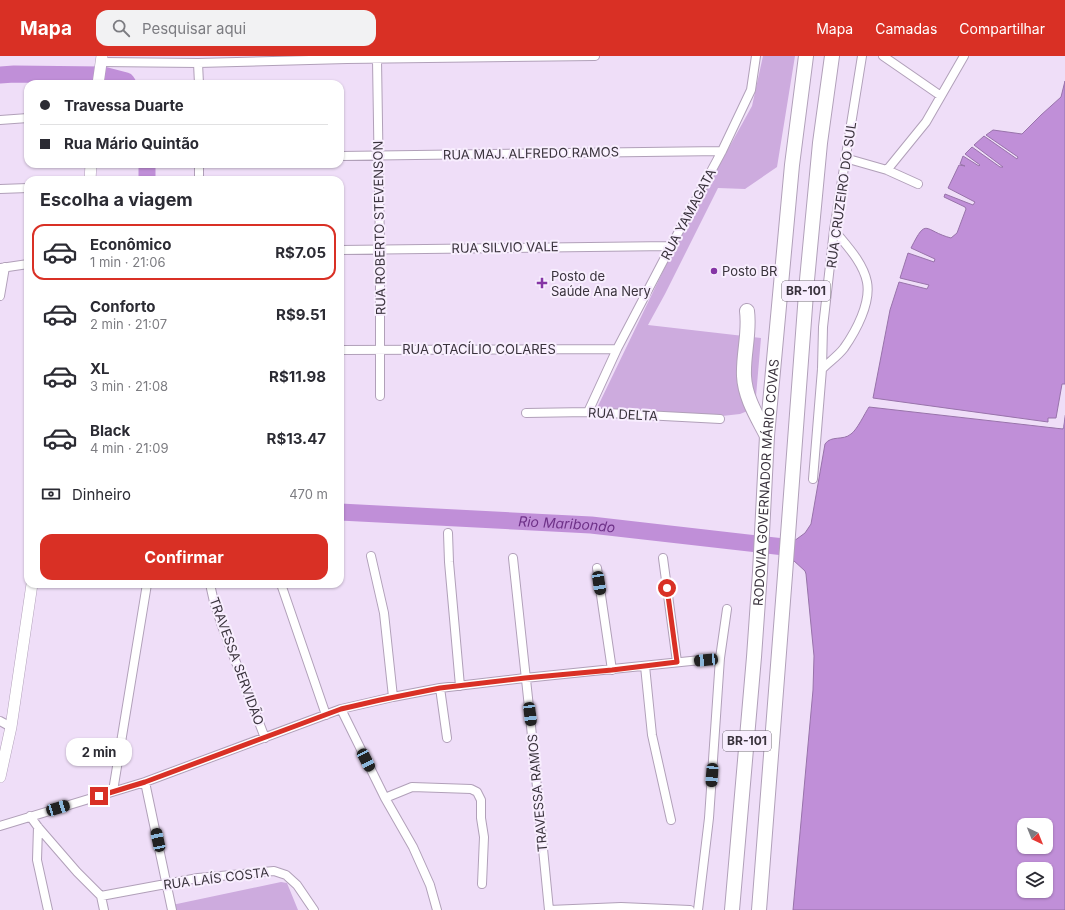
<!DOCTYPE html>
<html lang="pt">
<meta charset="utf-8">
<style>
:root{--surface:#fff;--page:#f2f2f3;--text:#2b2b33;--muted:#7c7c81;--line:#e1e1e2;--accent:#d93025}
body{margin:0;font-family:Inter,sans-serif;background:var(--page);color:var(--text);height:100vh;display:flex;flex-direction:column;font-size:15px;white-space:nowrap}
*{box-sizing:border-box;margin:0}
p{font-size:13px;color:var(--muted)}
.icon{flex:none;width:22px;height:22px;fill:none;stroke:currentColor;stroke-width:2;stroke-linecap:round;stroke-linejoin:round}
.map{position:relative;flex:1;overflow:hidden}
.details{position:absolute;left:24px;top:120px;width:320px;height:412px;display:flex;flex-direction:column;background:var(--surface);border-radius:12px;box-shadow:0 1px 3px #0004}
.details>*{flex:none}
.hud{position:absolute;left:24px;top:24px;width:320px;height:88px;border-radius:12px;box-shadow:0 1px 3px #0004;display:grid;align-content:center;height:88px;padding:0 16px;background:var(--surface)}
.needle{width:26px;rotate:137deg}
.fabs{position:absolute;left:1017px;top:762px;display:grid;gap:8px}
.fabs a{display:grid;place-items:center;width:36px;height:36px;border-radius:8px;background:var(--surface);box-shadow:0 1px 3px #0004;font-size:20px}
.end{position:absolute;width:18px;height:18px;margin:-9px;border:5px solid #d93025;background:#fff;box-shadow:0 0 0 2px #fff}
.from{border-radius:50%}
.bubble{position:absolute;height:28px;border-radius:12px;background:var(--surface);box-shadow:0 1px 3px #0004;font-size:13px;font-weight:700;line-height:28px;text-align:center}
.car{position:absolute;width:12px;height:24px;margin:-12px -6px;border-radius:5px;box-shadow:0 0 3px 1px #0007;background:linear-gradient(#222 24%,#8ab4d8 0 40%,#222 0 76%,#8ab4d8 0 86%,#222 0)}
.hud b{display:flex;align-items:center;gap:14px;height:38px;font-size:15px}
.hud b+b{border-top:1px solid var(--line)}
.hud i{width:10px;height:10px;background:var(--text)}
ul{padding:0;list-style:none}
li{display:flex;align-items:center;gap:12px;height:56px;margin:0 8px 6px;padding:0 8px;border:2px solid transparent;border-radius:12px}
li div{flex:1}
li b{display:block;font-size:15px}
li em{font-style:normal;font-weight:700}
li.current{border-color:var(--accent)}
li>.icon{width:36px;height:36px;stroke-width:1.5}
h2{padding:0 16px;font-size:18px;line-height:48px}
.pay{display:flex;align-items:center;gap:10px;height:44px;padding:0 16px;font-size:15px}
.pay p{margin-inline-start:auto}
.primary-button{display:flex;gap:8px;margin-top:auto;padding:8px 16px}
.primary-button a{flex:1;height:46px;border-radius:12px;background:var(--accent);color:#fff;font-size:16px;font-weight:700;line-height:46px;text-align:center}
header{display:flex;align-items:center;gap:24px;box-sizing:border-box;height:56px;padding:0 20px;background:var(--accent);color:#fff}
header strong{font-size:19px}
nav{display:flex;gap:22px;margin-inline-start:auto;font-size:14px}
.search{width:280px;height:36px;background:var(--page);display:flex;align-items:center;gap:10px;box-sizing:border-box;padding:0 14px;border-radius:12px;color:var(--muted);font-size:15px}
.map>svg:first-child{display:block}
</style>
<header>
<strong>Mapa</strong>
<div class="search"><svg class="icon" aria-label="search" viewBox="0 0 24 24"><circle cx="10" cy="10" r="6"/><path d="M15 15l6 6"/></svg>Pesquisar aqui</div>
<nav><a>Mapa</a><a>Camadas</a><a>Compartilhar</a></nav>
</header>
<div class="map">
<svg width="1065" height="854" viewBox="0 0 1065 854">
<rect width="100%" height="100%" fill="#efdef8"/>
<path fill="#cdabde" d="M763 0H795L777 111 745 133 718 132 665 238 648 269 761 282 755 352 740 358 713 361 597 352 681 178 752 50Z
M281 826 287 827 298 854H173L172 849Z"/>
<path fill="#c08fd8" stroke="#9873aa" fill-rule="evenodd" d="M1065 25V328H1062L1056 362H1048V366L873 342 890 254 899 226 927 233 929 229 900 222 908 197 934 206 935 203 911 192C927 160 924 175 951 182L957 177 966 153 965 151 944 141 945 138 973 149 975 146 948 132 959 109 965 110 960 108 963 100 979 110 980 109 965 98 972 91 1000 111H1003L974 89 984 80 1017 103 1018 101 986 79 993 74 1022 78 1041 59 1061 41Z
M869 351 1063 373 1065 359V854H793L813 634 814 600 806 518 805 515 793 504 794 485 805 477 811 468 825 388C831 379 843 385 851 378 857 374 865 357 869 351ZM1024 769H1046V791H1024ZM1024 813H1046V835H1024Z"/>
<path fill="#efdef8" d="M868 349 1062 371 1063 358 1065 357 1063 372Z"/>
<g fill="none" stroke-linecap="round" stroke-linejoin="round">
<g stroke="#c08fd8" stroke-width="17">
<path d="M0 19 14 18 103 19 126 25 128 28"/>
<path d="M147 108V124"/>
<path id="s1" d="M340 456 591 469 793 492"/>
</g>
<defs>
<path id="minor" d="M883 0 941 40
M377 4 380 193V340
M102 6 198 7 347 3 595 0
M198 7 199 28
M0 64 28 62
M340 100 722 95
M845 102 887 114 918 128
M887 114 926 66 964 0
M199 124V108
M0 133 28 132
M340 194 671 190
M1 212 28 208
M0 240 5 211
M340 294 617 293
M822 313C829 306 838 300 844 292 856 275 871 247 867 226 863 206 846 189 834 174
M588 356 617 293 671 190 722 95 751 34 756 0
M526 357 588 356 720 363
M813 423 822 313 823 271 834 174 862 0
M448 477 449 506 460 630
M371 500 384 557 393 641
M513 502 531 670 549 854
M663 502 677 606
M597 512 612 614
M210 528 214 546 222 570 265 682
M281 528 326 659
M645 610 652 679 671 764
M440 632 447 682
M341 653 385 742 413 791 430 829 437 854
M0 665 11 671
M145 726 172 854
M113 735 147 528
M385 742 412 731 471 733 477 736 481 744V762L484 781 482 828
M30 760 38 771 77 816 101 840 104 854
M0 770 145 726 341 653 393 641 440 632 525 622 720 602
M38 771 37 804 48 854
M101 840 198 822 274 815 286 819 297 829 314 854
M549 854 621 851 690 854
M698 854 709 762 720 602 727 553"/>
<path id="secondary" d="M98 28 102 0
M90 124 91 108
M0 721 11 671 32 528"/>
<g id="motorway">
<path d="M747 255C750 277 743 298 744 320 745 342 758 362 767 380"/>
<path id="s2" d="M732 854 754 601 760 516 767 380 792 109 806 0"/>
<path d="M759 854 785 519 807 224 820 87 832 0"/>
</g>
</defs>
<use href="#minor" stroke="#b1a0b9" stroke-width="10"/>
<use href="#secondary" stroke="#b1a0b9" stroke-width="12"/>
<use href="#motorway" stroke="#b1a0b9" stroke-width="16"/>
<use href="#minor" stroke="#fff" stroke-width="8"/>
<use href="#secondary" stroke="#fff" stroke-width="11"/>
<use href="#motorway" stroke="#fff" stroke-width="14"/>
</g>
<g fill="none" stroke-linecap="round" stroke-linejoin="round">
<path stroke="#d93025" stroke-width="5" d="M99 740 145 726 341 653 380 644 440 632 525 622 612 614 677 606 667 532"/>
</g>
<g fill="#8535a5" stroke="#f8eefe" stroke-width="1.5">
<circle cx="714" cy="215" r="4"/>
<path d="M540 221h4v4h4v4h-4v4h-4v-4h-4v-4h4z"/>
</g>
<g text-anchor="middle" stroke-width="4" stroke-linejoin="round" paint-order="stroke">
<g fill="#f8eefe" stroke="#736b77" stroke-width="1">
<rect x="782" y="225" width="48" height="20" rx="3"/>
<rect x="723" y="675" width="48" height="20" rx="3"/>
</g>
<g font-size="12" font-weight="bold" fill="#3a333d">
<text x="806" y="239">BR-101</text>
<text x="747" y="689">BR-101</text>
</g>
<g font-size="13" fill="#3a333d" stroke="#f8eefe">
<text transform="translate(531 97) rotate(-1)" y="5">RUA MAJ. ALFREDO RAMOS</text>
<text transform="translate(841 139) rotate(-82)" y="5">RUA CRUZEIRO DO SUL</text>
<text transform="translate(688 158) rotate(-62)" y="5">RUA YAMAGATA</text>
<text transform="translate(379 172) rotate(-91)" y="5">RUA ROBERTO STEVENSON</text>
<text transform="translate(505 191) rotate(-1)" y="5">RUA SILVIO VALE</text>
<text x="479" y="298">RUA OTACÍLIO COLARES</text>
<text transform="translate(623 358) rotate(3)" y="5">RUA DELTA</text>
<text dy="5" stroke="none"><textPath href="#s2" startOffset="429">RODOVIA GOVERNADOR MÁRIO COVAS</textPath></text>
<text transform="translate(237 605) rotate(70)" y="5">TRAVESSA SERVIDÃO</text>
<text transform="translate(537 737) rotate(-95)" y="5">TRAVESSA RAMOS</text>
<text transform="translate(216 822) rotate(-7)" y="5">RUA LAÍS COSTA</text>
</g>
<g font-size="13" fill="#3a333d" stroke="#f8eefe" text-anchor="start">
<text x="722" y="220">Posto BR</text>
<text x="551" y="225">Posto de<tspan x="551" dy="15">Saúde Ana Nery</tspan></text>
</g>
<g font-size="14" font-style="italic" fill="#6e3188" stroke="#f8eefe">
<text dy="5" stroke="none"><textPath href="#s1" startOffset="227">Rio Maribondo</textPath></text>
</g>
</g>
</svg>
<div class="fabs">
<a><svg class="needle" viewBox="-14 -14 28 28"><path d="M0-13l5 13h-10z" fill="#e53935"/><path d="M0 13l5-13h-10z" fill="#7c7c81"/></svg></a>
<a><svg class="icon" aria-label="layers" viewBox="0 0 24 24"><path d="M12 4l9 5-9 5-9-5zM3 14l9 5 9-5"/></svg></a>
</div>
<i class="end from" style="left:667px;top:532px"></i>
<i class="end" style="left:99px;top:740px"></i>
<div class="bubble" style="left:66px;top:682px;width:66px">2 min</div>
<i class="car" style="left:599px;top:527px;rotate:171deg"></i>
<i class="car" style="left:706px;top:604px;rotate:265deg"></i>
<i class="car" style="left:530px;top:658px;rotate:173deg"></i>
<i class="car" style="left:366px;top:704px;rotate:153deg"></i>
<i class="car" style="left:712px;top:719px;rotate:184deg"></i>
<i class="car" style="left:58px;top:752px;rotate:73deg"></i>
<i class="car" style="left:158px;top:784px;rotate:348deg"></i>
<div class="hud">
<b><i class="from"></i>Travessa Duarte</b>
<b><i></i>Rua Mário Quintão</b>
</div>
<section class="details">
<h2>Escolha a viagem</h2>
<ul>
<li class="current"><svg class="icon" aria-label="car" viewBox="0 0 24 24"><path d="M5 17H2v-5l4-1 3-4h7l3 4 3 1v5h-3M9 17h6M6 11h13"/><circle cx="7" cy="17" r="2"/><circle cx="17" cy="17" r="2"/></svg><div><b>Econômico</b><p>1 min · 21:06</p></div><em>R$7.05</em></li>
<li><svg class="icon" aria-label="car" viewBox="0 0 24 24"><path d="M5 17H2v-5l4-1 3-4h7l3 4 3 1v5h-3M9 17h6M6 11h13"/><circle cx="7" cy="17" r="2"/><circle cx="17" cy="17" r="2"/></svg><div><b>Conforto</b><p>2 min · 21:07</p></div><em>R$9.51</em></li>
<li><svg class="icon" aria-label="car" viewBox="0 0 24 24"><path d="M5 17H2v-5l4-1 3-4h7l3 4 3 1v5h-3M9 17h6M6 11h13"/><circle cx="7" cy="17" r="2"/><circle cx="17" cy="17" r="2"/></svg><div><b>XL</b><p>3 min · 21:08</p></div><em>R$11.98</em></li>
<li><svg class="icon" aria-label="car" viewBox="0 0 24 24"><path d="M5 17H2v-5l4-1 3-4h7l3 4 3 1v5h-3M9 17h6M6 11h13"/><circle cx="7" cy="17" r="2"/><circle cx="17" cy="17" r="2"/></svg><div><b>Black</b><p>4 min · 21:09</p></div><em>R$13.47</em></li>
</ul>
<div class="pay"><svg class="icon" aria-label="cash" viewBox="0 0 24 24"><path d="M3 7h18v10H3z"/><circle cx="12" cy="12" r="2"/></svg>Dinheiro<p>470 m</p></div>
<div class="primary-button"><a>Confirmar</a></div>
</section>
</div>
